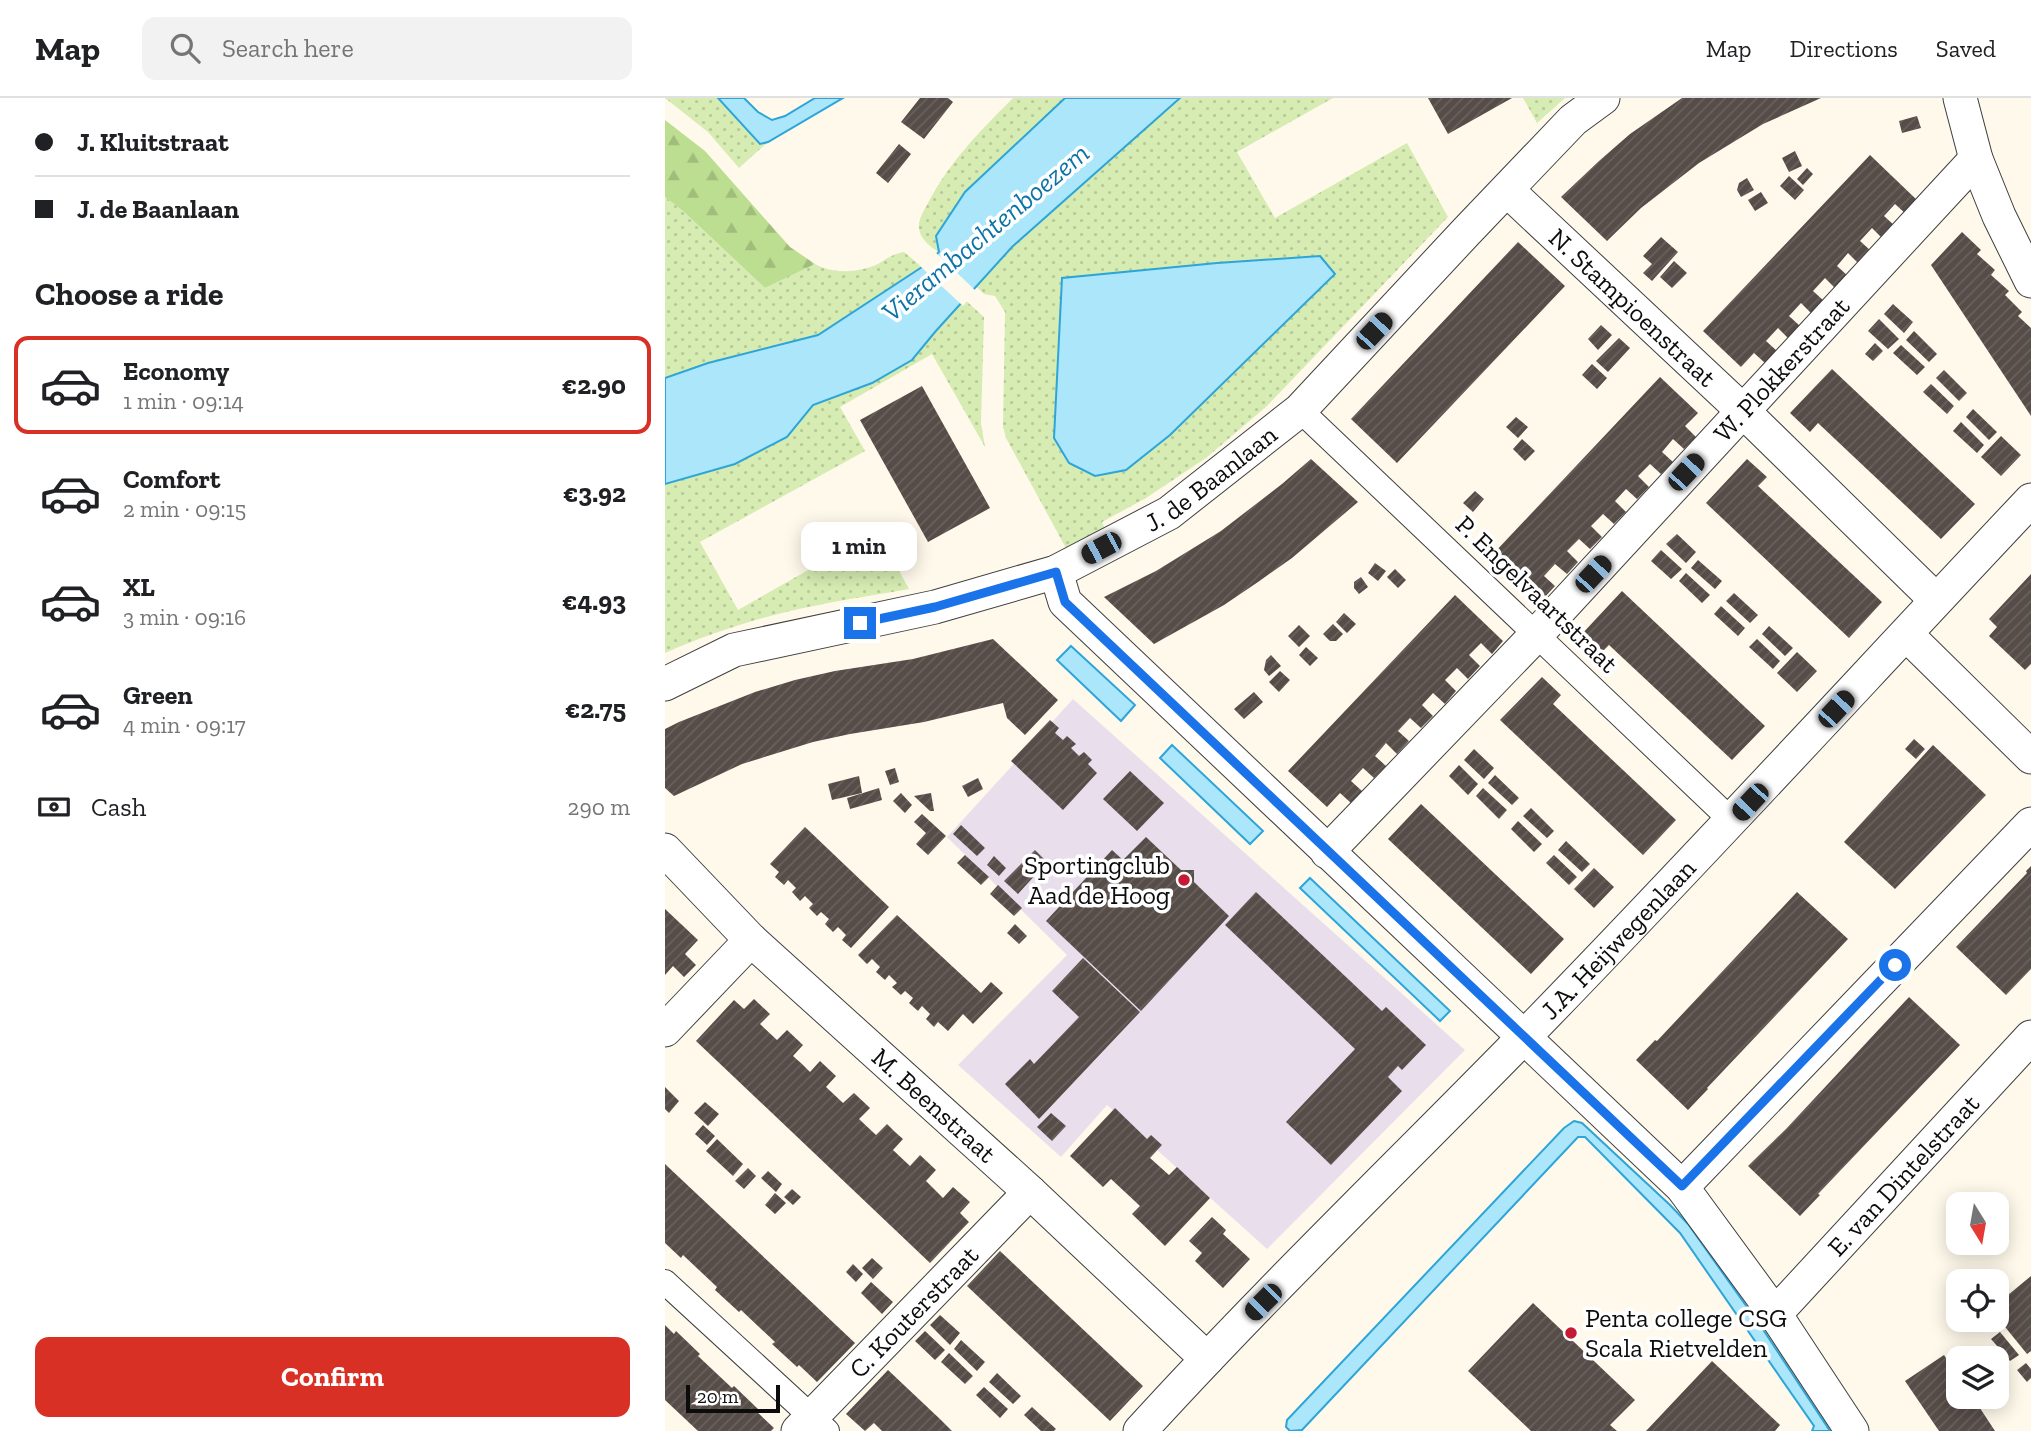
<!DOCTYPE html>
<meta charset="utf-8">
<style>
:root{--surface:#fff;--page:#f2f2f2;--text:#202124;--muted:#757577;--line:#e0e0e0;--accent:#d93025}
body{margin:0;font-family:"Zilla Slab",serif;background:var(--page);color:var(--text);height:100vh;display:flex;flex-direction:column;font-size:26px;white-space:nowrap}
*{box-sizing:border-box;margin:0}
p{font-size:23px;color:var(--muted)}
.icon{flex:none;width:38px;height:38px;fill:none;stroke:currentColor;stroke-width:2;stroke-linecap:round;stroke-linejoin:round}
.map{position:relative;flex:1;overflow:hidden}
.panel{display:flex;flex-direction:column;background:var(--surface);width:665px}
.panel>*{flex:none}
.guide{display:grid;align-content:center;height:154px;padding:0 35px;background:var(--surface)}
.needle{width:46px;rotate:169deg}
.controls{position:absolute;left:1281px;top:1094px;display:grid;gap:14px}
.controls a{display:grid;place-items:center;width:63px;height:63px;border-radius:14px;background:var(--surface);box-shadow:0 4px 18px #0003;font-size:35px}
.scale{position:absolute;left:21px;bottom:18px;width:94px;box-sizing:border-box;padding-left:7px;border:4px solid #0c0c0c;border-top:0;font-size:19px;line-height:24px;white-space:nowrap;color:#0c0c0c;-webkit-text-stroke:5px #fff;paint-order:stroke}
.end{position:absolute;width:32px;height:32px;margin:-16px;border:9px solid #1a73e8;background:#fff;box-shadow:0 0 0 4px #fff}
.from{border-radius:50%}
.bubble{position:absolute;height:49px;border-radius:14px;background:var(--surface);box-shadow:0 4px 18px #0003;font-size:23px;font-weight:700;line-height:49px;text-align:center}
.car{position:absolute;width:21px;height:42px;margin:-21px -10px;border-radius:9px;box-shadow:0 0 5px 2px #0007;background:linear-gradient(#222 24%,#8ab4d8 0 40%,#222 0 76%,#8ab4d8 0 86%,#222 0)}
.guide b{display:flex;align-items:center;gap:24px;height:66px;font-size:26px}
.guide b+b{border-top:2px solid var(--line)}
.guide i{width:18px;height:18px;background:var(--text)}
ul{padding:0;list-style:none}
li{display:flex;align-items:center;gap:21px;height:98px;margin:0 14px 10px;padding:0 21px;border:4px solid transparent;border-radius:14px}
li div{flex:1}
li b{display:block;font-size:26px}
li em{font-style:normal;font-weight:700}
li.active{border-color:var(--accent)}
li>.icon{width:63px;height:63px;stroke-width:1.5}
h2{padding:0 35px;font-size:32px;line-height:84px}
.pay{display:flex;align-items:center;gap:18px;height:77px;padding:0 35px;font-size:26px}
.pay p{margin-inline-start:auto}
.primary-button{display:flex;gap:14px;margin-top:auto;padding:14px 35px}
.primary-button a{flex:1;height:80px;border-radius:14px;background:var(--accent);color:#fff;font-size:28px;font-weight:700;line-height:80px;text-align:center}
header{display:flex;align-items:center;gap:42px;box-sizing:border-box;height:98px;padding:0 35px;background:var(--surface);border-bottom:2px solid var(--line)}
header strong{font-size:33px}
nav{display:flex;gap:38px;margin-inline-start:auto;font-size:24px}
.search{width:490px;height:63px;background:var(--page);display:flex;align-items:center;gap:18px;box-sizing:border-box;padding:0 24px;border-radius:14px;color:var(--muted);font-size:26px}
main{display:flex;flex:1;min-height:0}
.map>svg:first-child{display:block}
</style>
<header>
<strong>Map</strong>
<div class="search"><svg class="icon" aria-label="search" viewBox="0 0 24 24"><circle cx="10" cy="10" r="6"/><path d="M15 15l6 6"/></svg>Search here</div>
<nav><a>Map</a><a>Directions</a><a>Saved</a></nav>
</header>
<main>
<section class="panel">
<div class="guide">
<b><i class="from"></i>J. Kluitstraat</b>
<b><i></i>J. de Baanlaan</b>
</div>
<h2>Choose a ride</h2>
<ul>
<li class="active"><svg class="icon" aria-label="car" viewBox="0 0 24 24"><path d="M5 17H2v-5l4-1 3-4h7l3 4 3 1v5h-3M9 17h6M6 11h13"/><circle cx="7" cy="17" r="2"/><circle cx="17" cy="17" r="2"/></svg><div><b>Economy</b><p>1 min · 09:14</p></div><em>€2.90</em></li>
<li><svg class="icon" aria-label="car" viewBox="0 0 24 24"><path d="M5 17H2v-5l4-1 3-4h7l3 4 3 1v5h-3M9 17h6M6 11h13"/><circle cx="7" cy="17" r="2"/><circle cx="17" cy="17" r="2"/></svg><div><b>Comfort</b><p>2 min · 09:15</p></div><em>€3.92</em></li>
<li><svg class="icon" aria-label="car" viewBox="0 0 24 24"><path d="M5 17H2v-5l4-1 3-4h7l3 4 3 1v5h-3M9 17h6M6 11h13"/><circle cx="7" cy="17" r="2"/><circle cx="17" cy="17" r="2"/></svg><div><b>XL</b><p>3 min · 09:16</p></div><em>€4.93</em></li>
<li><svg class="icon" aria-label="car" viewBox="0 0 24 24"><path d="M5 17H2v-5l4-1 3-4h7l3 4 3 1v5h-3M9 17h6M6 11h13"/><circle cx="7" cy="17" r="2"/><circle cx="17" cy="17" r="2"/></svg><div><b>Green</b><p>4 min · 09:17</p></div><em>€2.75</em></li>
</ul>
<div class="pay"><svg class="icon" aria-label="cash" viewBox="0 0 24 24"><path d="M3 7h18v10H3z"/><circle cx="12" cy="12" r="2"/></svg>Cash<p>290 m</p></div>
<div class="primary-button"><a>Confirm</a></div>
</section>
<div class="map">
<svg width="1366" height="1333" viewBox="0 0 1366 1333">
<defs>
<pattern id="grass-dots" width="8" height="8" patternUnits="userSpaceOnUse" patternTransform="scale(1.75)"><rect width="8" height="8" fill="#d6ecb2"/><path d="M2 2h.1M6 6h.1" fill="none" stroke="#b6c998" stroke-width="1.8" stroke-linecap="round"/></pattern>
<pattern id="forest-firs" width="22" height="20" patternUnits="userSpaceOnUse" patternTransform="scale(1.75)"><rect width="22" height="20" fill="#bbde90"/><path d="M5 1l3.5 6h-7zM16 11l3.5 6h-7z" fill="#a0bd7b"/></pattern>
<pattern id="building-hatch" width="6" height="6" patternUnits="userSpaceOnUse" patternTransform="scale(1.75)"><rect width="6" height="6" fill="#564c48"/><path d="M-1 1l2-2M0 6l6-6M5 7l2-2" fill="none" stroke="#69615e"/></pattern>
</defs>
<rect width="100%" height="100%" fill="#fff9eb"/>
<path fill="#e9dfec" d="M408 601 800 952 602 1151 442 1007 396 1059 293 967 402 857 282 739Z"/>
<path fill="url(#grass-dots)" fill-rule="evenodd" d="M0 0H53L95 45 103 44 74 70 43 34Z
M348 0H400L382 17 274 154C265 149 255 141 254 130 253 121 259 113 263 105 285 63 315 33 348 0Z
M515 0H668L572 54 610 120 742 45 783 119 602 308 541 360 481 400 437 424 441 434 402 452 341 340 338 329 340 214 330 198 319 196 311 188 347 149ZM655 158 669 177 505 337 397 180 552 165Z
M858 0H900L872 25Z
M0 99 18 113 100 190 150 166C168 176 194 175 213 166 222 160 228 156 239 154L257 169 153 237 43 265 0 280Z
M299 201 319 219 316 325 320 349 267 256 175 309 200 353 35 444 73 512 212 433 244 491C214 497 184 500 154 507 101 517 49 533 0 555V386L71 366 122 339 148 307 207 285 247 262Z"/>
<path fill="url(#forest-firs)" d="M0 22 40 53 125 149 150 166 100 190 18 113 0 99Z"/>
<path fill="#abe6fb" stroke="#2da5d8" stroke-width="2" d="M53 0H79L93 14 107 22 120 18 150 0H178L103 44 95 46Z
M400 0H515L347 149 270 234 247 262 207 285 148 307 122 339 70 366 0 386V280L43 265 153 237 257 169 274 154 271 138 300 94Z
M655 158 670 176 505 337 461 372 430 378 404 365 389 340 397 180 552 165Z
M406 548 470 607 456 623 392 562Z
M507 647 598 733 585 746 495 660Z
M645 780 785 913 775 923 635 790Z
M909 1023 917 1025 1005 1107 1023 1126 1099 1233 1165 1333H1147L1149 1328 1015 1135 920 1039H913L637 1332 625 1333 621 1329 622 1322 899 1030Z"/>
<path fill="#fff9eb" d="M269 153 311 193 298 208 254 167Z"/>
<path fill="url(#building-hatch)" d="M255 0H283L288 4 259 41 236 24Z
M763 0H847L783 36Z
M1017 0H1156L1098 26 1034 65 976 110 942 143 896 99 934 63 965 36Z
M1252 18 1256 30 1237 35 1234 23Z
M234 46 246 56 223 85 211 75Z
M1130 53 1137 68 1124 74 1117 60Z
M1205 57 1253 103 1241 116 1230 106 1219 118 1230 128 1218 141 1207 130 1195 143 1206 153 1194 166 1183 155 1172 168 1183 178 1171 191 1160 180 1148 193 1159 203 1147 216 1136 205 1124 218 1135 228 1124 241 1113 230 1101 243 1112 253 1100 265 1089 255 1076 269 1038 233Z
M1142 70 1148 76 1138 87 1132 81Z
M1124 78 1139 92 1130 102 1115 88Z
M1082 80 1089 92 1076 99 1072 92 1074 85Z
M1096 94 1103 105 1090 113 1083 102Z
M1297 134 1316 152 1312 156 1330 172 1326 177 1344 193 1340 197 1357 214 1353 218 1366 230V318L1266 167Z
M996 139 1013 154 987 183 978 175 987 166 978 158Z
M853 144 900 188 732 365 686 321Z
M1009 163 1022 175 1007 190 995 179Z
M1228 206 1248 224 1239 235 1219 216Z
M1214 221 1234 241 1223 251 1203 233Z
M936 227 947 237 933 252 923 241Z
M1249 233 1272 256 1264 264 1241 242Z
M954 240 965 250 943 274 931 263Z
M1210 245 1218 253 1208 263 1200 256Z
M1236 247 1260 269 1252 277 1228 255Z
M927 266 942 280 932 291 917 277Z
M1167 271 1310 406 1276 441 1153 325 1145 334 1125 315Z
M1279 272 1302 295 1294 303 1271 280Z
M995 279 1033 315 1020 328 1031 339 1019 351 1008 341 997 354 1008 364 996 376 985 366 973 378 984 389 972 401 961 391 950 403 961 414 949 426 938 416 926 428 937 439 925 451 914 441 902 453 913 464 902 476 890 466 879 478 890 488 878 501 829 455Z
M1266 286 1289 308 1282 316 1258 294Z
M257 288 325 410 263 444 195 322Z
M1308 311 1332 334 1324 342 1301 319Z
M851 319 863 329 853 340 841 329Z
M1296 324 1319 347 1312 355 1288 333Z
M1336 338 1356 357 1336 378 1316 359Z
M857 341 870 353 860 363 848 351Z
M646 361 693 404 627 460 593 484 559 507 489 546 439 499 491 473 556 433 617 386Z
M1082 361 1102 379 1093 388 1217 504 1184 540 1041 405Z
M810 393 819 401 808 414 798 405Z
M1012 436 1031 454 1021 465 1001 446Z
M996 452 1017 471 1006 481 986 463Z
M1033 462 1057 483 1050 491 1026 470Z
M710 465 721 473 713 483 703 475Z
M730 471 741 482 733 490 722 479Z
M1021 475 1045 497 1037 505 1014 483Z
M1366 476V566L1360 572 1324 538 1332 529 1324 521Z
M696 479 703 489 694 496 689 490V484Z
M957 493 1100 628 1067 662 944 547 935 556 916 537Z
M1069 495 1093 517 1085 525 1061 503Z
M790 497 838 543 827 556 816 545 804 557 815 568 803 581 792 570 780 582 791 593 780 606 768 595 757 607 768 618 756 630 745 620 733 633 744 643 732 656 721 645 710 658 721 668 709 680 698 670 686 683 697 693 686 705 675 695 662 709 623 673Z
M1056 508 1080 530 1073 538 1049 516Z
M679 515 691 526 682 535 671 524Z
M668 526 678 536 671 543H665L658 536Z
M634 527 645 538 634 549 623 538Z
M1104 528 1128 550 1120 558 1097 536Z
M328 541 393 602 360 637 342 620 338 605 259 624 185 636 148 644 77 666 9 698 0 690V631L14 624 90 594 130 582 170 573 248 561Z
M1092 541 1115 563 1108 571 1084 549Z
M641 549 653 560 645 568 634 557Z
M1132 554 1152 573 1132 594 1112 575Z
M606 557 616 568 604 578 599 572 601 562Z
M615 573 625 582 614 594 604 584Z
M877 579 896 597 888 606 1011 722 978 757 835 622Z
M589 594 598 604 579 621 569 611Z
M385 622 394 630 390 635 398 642 402 638 411 646 406 650 414 658 419 654 427 662 423 666 432 675 398 712 346 663Z
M1249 641 1260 651 1251 661 1240 651Z
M1268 647 1321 697 1230 791 1179 744Z
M809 651 829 670 819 681 799 662Z
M794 667 813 686 803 697 784 678Z
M230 670 234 684 225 687 220 673Z
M465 673 499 705 472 733 438 701Z
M830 677 854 700 847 707 823 685Z
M194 678 197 695 167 702 163 686Z
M313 680 318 691 303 699 297 688Z
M214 690 217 702 185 711 182 700Z
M818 690 842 712 834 721 811 698Z
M236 695 247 707 240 715 228 703Z
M266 695 269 713H265L249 698Z
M756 706 899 841 866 876 723 741Z
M866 710 889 733 882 740 858 718Z
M257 716 281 738 263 757 251 746 261 735 249 724Z
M853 723 877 746 869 754 846 731Z
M296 727 320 750 312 758 288 736Z
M140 729 224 809 186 850 177 842 181 837 173 829 168 834 160 826 164 821 156 814 152 818 144 810 148 806 140 798 135 803 127 794 131 790 123 782 119 787 110 779 114 774 105 766Z
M481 739 516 772H529V784L564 818 476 913 381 823 447 752 458 762Z
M901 743 925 766 917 774 893 752Z
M370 752 382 764 353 796 339 783Z
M300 757 324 779 316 787 292 765Z
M889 757 912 779 904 787 881 765Z
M329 758 341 770 334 778 322 767Z
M1366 768V871L1341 897 1291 849 1362 775 1361 773Z
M929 770 949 789 929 810 909 791Z
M333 787 357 810 349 818 325 796Z
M591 794 717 913 721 909 761 947 737 972 733 968 723 979 737 993 666 1067 621 1024 690 951 560 827Z
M1132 794 1183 841 1042 990 1043 991 1023 1012 971 962 990 942 992 943Z
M0 811 33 842 20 856 31 867 19 879 8 868 0 877Z
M232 817 316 895 326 884 338 895 308 926 298 916 283 933 273 924 269 929 261 921 265 916 257 908 253 913 244 905 248 900 240 893 236 897 227 889 232 885 224 877 220 882 211 874 215 869 207 861 202 866 193 857Z
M350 826 362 838 354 846 342 835Z
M418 860 475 914 374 1021 340 986 365 961 369 966 414 919 387 893Z
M1244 899 1295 947 1153 1096 1155 1097 1135 1118 1083 1068 1121 1031Z
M89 901 105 916 95 926 112 942 122 932 138 947 128 958 137 966 145 974 155 963 171 978 161 989 178 1005 189 995 205 1010 194 1021 211 1037 222 1026 230 1034 238 1041 228 1052 245 1068 255 1057 271 1072 261 1083 278 1100 288 1089 305 1104 295 1115 304 1124 265 1165 31 943 69 902 79 911Z
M0 989 14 1003 4 1015 0 1011Z
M40 1004 54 1016 43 1028 29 1015Z
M450 1010 482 1041 486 1037 497 1047 485 1060 504 1077 512 1069 545 1100 500 1148 467 1116 475 1108 446 1081 438 1089 405 1058Z
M386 1015 401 1028 387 1043 372 1029Z
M38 1027 50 1038 42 1047 30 1036Z
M52 1041 78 1066 68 1078 41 1053Z
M0 1066 190 1245 152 1284 134 1267 132 1269 120 1258 107 1246 110 1244 76 1212 74 1214 50 1192 52 1189 18 1157 16 1160 0 1145Z
M83 1070 91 1078 79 1091 70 1083Z
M103 1073 117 1086 111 1094 96 1080Z
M127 1091 136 1099 128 1107 119 1099Z
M110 1095 121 1105 110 1116 100 1107Z
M547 1119 561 1132 558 1136 585 1161 558 1190 530 1163 537 1155 524 1143Z
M335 1153 478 1288 445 1323 302 1188Z
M207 1160 218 1170 208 1181 197 1170Z
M188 1166 198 1176 191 1184 181 1174Z
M1366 1178V1253L1362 1256 1332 1219V1206Z
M206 1184 228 1204 217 1216 196 1195Z
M868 1205 970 1302 945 1327 952 1333H866L803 1273Z
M275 1217 295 1235 285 1247 265 1227Z
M0 1227 9 1236 11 1233 35 1256 33 1258 67 1290 69 1288 93 1311 91 1313 109 1330 106 1333H33L0 1302Z
M260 1233 280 1252 270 1262 250 1243Z
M1335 1234 1354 1257 1345 1263 1326 1241Z
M296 1242 320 1264 312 1273 289 1251Z
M284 1255 308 1278 300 1286 276 1264Z
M1279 1257 1293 1278V1298H1307L1330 1333H1274L1255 1305 1240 1283Z
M1047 1263 1115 1327 1110 1333H981Z
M1361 1265 1366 1271V1280L1362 1284 1352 1272Z
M223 1272 276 1322 287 1333H217L209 1325 200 1333 181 1316Z
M332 1275 356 1298 348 1306 324 1284Z
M319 1289 343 1311 335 1320 311 1297Z
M367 1309 391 1331 389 1333H376L359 1317Z"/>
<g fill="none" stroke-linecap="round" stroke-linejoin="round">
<defs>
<path id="pedestrian" d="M635 312 1067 723
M0 1184 162 1333"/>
<g id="minor">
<path d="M1295 0 1311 61 1334 118 1366 183"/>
<path id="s1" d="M842 92 1078 313 1271 502"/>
<path d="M391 474 400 504 1017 1089 1110 1216 1187 1333"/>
<path d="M1241 536 1366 659"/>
<path id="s2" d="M0 586 69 552 270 509 391 474 504 415 635 312 801 134 908 22 938 0"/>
<path id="s3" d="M0 752 86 842 365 1094 542 1261"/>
<path id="s4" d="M662 754 871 537 1311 61"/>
<path d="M0 932 86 842"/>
<path d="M1017 1089 1366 726"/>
<path id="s5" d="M1110 1216 1366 939"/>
<path id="s6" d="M133 1333 365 1094"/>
<path id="s7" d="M475 1333C599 1197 731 1070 859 939 1031 763 1197 581 1366 402"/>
</g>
</defs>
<use href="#pedestrian" stroke="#3f3f3f" stroke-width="26"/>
<use href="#minor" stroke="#3f3f3f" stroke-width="35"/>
<use href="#pedestrian" stroke="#fff" stroke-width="24"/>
<use href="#minor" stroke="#fff" stroke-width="33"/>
</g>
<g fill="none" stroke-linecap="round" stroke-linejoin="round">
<path stroke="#1a73e8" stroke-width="9" d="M195 525 270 509 391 474 400 504 1017 1088 1230 867"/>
</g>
<g fill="#c61a34" stroke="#fff" stroke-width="2.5">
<circle cx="519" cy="782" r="7"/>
<circle cx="906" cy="1235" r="7"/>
</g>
<g text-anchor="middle" stroke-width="7" stroke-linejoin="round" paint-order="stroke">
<g font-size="26" fill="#0c0c0c" stroke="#fff">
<text dy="9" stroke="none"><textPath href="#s1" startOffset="172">N. Stampioenstraat</textPath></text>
<text dy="9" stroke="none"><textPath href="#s4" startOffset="663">W. Plokkerstraat</textPath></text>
<text dy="9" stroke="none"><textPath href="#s2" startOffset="590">J. de Baanlaan</textPath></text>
<text transform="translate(872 496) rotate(44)" y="9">P. Engelvaartstraat</text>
<text dy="9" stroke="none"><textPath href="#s7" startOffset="686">J.A. Heijwegenlaan</textPath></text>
<text dy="9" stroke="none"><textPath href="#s3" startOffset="371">M. Beenstraat</textPath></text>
<text dy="9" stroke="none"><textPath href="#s5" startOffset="189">E. van Dintelstraat</textPath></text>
<text dy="9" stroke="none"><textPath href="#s6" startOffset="166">C. Kouterstraat</textPath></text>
</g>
<g font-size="26" fill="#0c0c0c" stroke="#fff" text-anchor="end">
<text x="505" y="776">Sportingclub<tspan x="505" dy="30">Aad de Hoog</tspan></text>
<text x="920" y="1229" text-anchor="start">Penta college CSG<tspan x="920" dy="30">Scala Rietvelden</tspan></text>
</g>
<g font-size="28" font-style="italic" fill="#0c74a7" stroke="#fff">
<text transform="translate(320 134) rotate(-40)" y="10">Vierambachtenboezem</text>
</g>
</g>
</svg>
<div class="controls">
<a><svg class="needle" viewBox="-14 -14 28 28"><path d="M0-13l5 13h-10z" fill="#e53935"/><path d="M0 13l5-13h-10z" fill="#757577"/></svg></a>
<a><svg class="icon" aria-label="locate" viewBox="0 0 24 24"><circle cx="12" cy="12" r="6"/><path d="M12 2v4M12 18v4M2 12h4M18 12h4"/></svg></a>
<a><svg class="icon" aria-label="layers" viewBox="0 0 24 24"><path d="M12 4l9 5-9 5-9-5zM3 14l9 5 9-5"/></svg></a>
</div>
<div class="scale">20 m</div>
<i class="end from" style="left:1230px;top:867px"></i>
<i class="end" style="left:195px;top:525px"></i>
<div class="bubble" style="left:136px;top:424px;width:116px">1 min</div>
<i class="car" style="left:709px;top:233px;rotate:43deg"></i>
<i class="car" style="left:1021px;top:374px;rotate:43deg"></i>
<i class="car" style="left:436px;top:450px;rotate:242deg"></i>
<i class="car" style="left:928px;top:476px;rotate:43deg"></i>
<i class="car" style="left:1171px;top:611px;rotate:43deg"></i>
<i class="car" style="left:1085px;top:704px;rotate:223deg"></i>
<i class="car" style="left:598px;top:1204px;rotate:225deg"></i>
</div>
</main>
